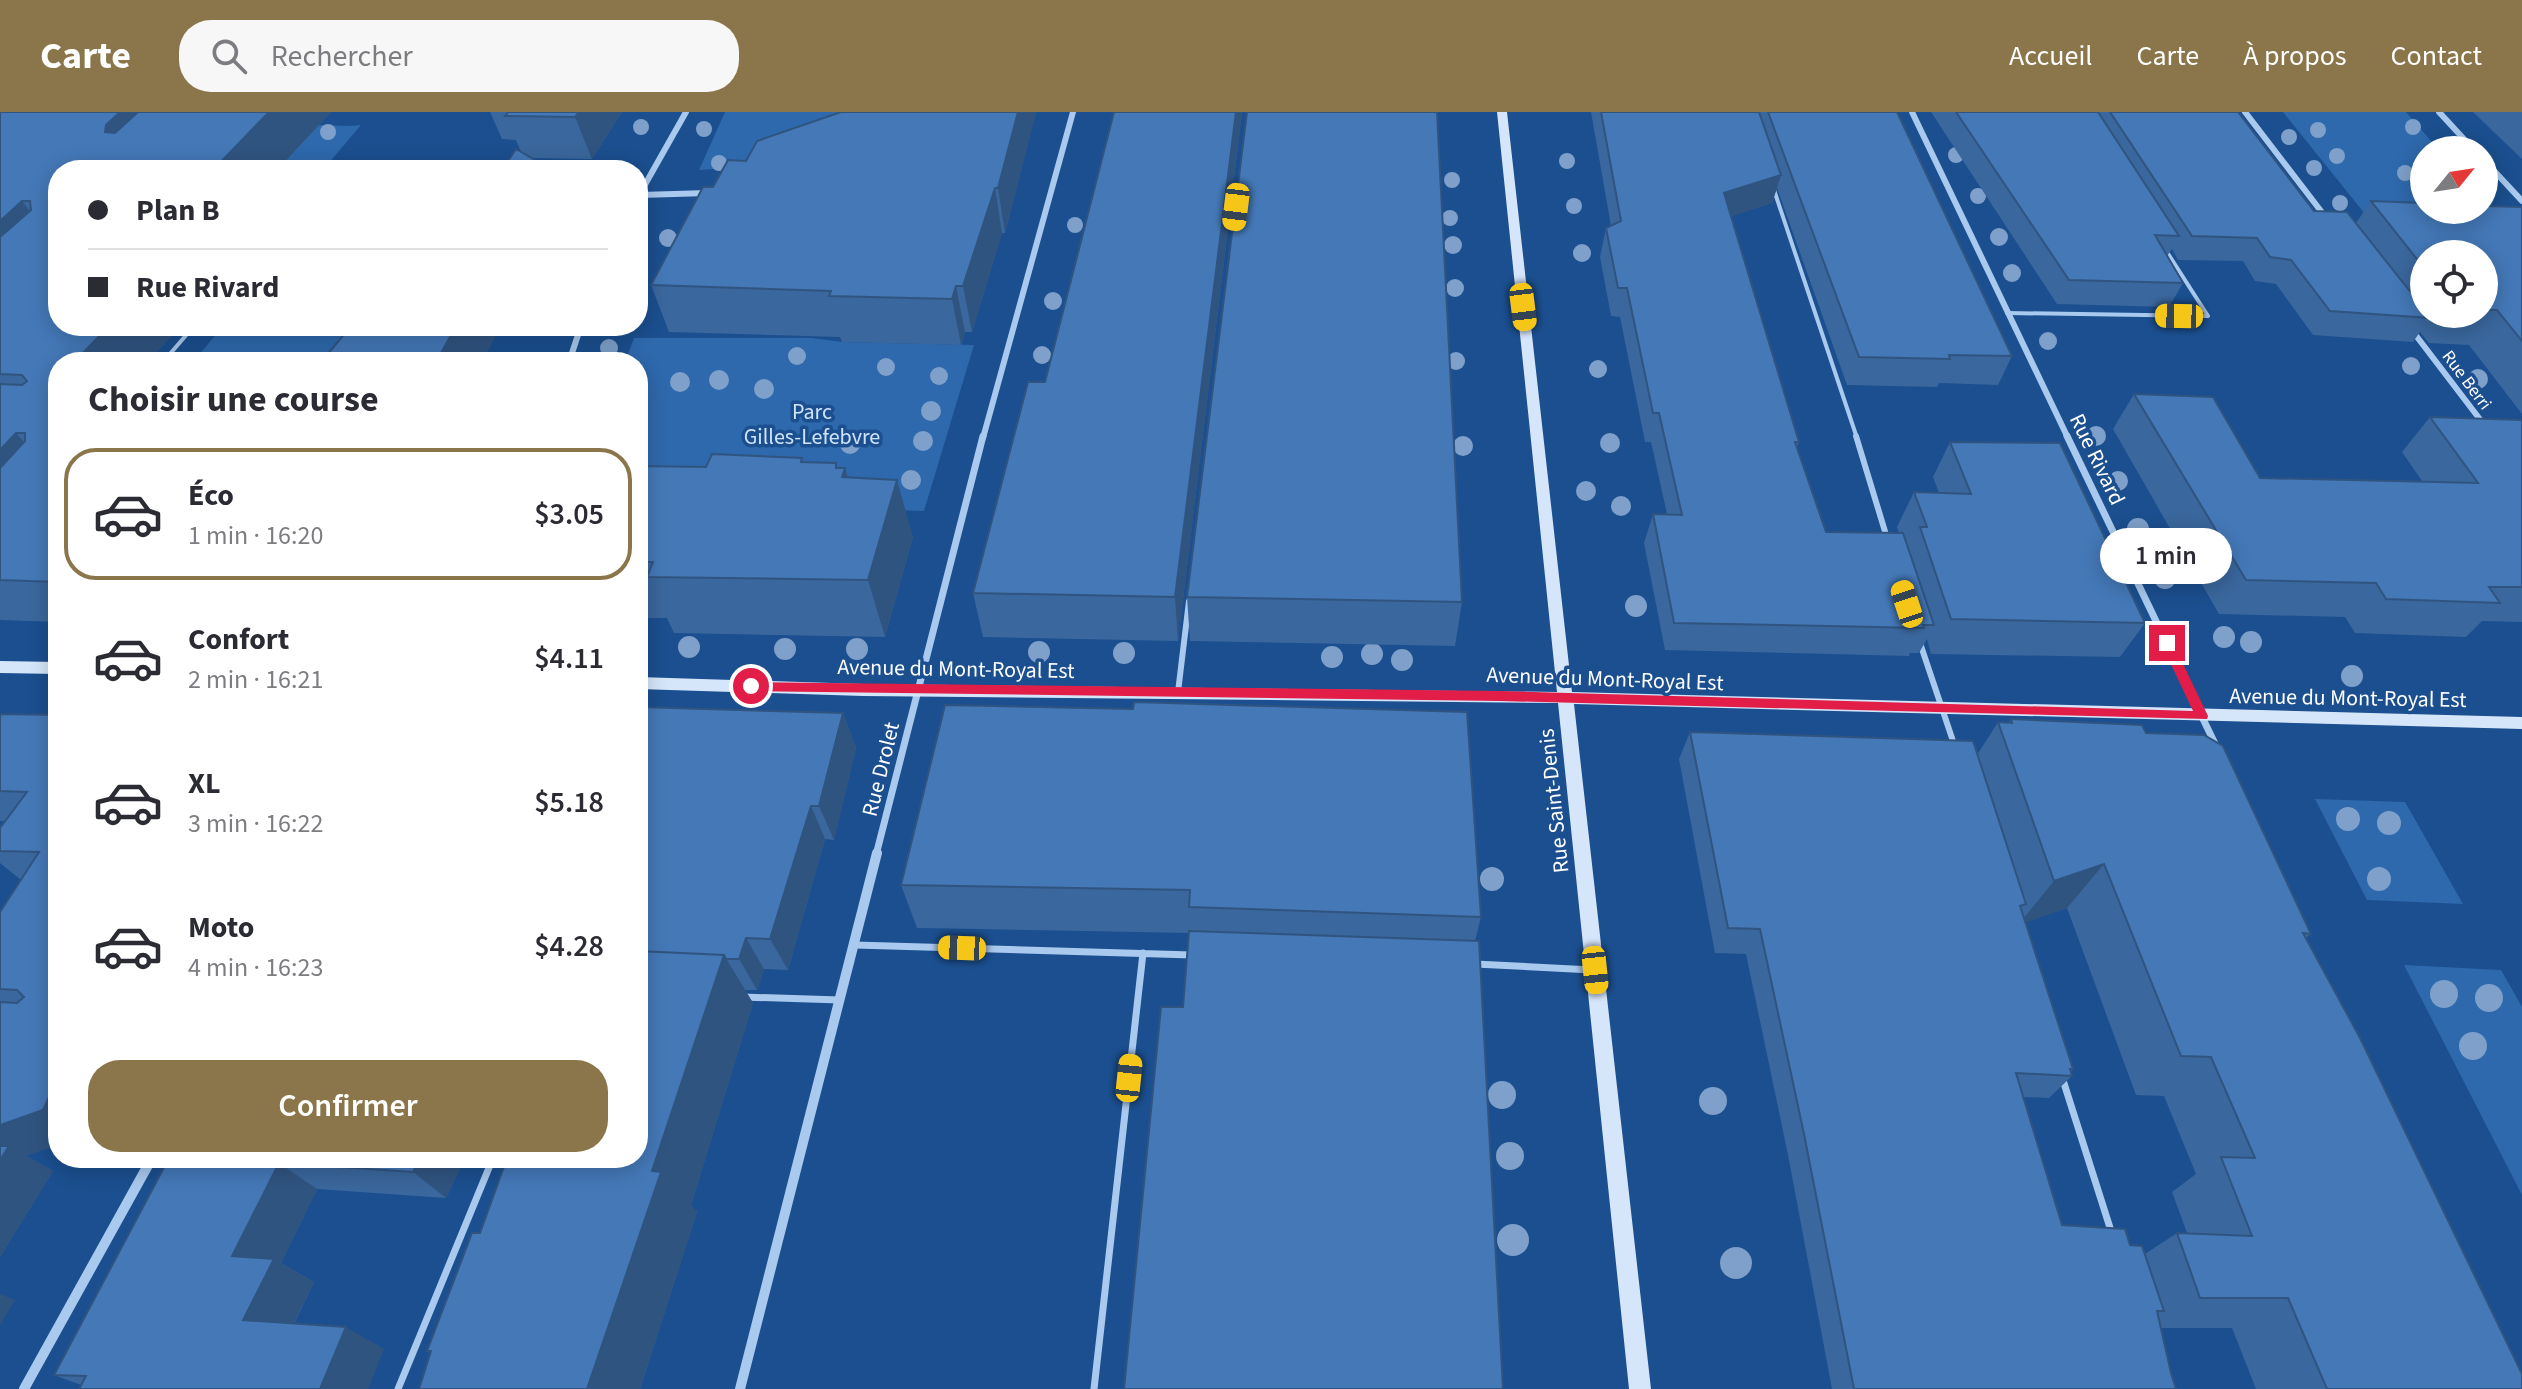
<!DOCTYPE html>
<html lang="fr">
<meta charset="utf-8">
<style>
:root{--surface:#fff;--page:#f7f7f7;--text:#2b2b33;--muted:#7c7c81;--line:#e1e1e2;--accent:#8a764a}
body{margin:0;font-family:"Source Sans 3",sans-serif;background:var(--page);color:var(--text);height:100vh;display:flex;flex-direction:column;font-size:30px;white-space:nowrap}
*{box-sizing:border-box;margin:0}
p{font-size:26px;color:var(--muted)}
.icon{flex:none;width:44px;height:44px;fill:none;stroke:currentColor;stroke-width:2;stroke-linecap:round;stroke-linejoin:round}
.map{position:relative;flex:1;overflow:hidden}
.details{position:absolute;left:48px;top:240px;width:600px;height:816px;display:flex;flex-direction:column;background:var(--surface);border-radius:32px;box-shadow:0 4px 20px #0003}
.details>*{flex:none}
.guide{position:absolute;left:48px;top:48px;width:600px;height:176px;border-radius:32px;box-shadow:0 4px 20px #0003;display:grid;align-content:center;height:176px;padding:0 40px;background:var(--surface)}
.needle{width:52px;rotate:60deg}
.controls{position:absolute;left:2410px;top:24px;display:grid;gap:16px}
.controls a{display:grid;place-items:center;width:88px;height:88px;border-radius:50%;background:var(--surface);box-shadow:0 4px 20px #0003;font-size:40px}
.end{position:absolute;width:36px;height:36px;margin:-18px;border:10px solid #e11d48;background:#fff;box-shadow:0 0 0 4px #fff}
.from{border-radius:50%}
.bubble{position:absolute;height:56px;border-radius:28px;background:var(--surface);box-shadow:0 4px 20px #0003;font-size:26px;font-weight:600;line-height:56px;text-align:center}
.car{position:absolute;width:24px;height:48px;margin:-24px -12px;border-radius:10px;box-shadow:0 0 6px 2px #0007;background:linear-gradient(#f5c518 24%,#345 0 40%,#f5c518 0 76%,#345 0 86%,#f5c518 0)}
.guide b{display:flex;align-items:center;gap:28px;height:76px;font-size:30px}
.guide b+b{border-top:2px solid var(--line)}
.guide i{width:20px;height:20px;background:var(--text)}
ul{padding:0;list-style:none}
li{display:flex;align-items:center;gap:24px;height:132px;margin:0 16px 12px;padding:0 24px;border:4px solid transparent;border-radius:32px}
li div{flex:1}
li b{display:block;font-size:30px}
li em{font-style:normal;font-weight:600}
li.current{border-color:var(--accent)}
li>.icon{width:72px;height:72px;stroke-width:1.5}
h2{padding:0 40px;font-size:36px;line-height:96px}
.button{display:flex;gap:16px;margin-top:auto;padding:16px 40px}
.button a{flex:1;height:92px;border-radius:32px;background:var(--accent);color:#fff;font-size:32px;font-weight:600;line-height:92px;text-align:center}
header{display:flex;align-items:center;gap:48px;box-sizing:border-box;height:112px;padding:0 40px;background:var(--accent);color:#fff}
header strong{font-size:38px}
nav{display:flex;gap:44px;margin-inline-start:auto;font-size:28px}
.search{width:560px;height:72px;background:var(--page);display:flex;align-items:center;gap:20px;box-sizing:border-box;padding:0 28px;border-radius:32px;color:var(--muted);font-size:30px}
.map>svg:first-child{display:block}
</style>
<header>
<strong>Carte</strong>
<div class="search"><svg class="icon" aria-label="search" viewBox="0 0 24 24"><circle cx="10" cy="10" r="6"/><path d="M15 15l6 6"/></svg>Rechercher</div>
<nav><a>Accueil</a><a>Carte</a><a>À propos</a><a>Contact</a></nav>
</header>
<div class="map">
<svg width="2522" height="1277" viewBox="0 0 2522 1277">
<rect width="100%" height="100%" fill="#1b4f8f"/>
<path fill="#2e69ad" d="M725 0H872L746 55 699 58Z
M2283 0H2406L2439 38H2424V98H2484V89L2499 106 2365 102Z
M222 10 351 14 361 13 328 52 182 50Z
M223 214H352L326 250H193Z
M634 226H812L842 230 974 233 924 399 638 390V250H625Z
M2315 687 2405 690 2463 792 2367 788Z
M2404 853 2501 858 2522 895V1083Z"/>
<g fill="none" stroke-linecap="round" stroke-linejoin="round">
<path stroke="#a9c9ee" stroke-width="4" d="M1773 75 1857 326
M2007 201 2208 204 2165 137
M163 250 194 214"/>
<path stroke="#a9c9ee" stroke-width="6" d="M1856 324 1887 426
M1919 528 1955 635
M1178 580 1189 489"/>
<path stroke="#a9c9ee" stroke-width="7" d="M855 833 1192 843
M1475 852 1592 858
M742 885 840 888
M2062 965 2112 1122
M398 1277 493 1046
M1094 1277 1143 841"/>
<path stroke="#a9c9ee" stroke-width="6" d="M1912 0 2068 326
M2245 0 2327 107
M2439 0 2474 38
M2484 48 2522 89
M640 83 708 81
M638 85 686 0
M2411 217 2485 314
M569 250 581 214
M983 326 1073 0"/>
<path stroke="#a9c9ee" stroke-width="7" d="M2067 324 2218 638
M876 743 983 324"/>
<path stroke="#a9c9ee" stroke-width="10" d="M24 1277 152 1046
M740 1277 877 741"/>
<path fill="#d6e6fa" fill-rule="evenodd" d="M1497 0H1507L1572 580 2522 605V617L1574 592 1651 1277H1629L1558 591 863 584 638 577V565L863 572 1557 580Z
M0 549 58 550V562L0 561Z"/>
</g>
<g fill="#7ea0ca">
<circle cx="641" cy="15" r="8"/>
<circle cx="2413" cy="15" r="8"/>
<circle cx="704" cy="17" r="8"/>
<circle cx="2318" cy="18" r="8"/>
<circle cx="328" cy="20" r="8"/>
<circle cx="2289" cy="25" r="8"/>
<circle cx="1956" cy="43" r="8"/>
<circle cx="2337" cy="44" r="8"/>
<circle cx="1567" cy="49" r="8"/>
<circle cx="719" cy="51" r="8"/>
<circle cx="2314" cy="56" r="8"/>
<circle cx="2405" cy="61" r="8"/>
<circle cx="1452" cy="68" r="8"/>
<circle cx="1978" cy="84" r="8"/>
<circle cx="2340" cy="91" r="8"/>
<circle cx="1574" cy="94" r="8"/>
<circle cx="1450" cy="106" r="8"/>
<circle cx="1075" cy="113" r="8"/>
<circle cx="1999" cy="125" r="9"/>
<circle cx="668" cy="126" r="9"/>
<circle cx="1453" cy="133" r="9"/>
<circle cx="1582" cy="141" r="9"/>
<circle cx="2012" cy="161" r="9"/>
<circle cx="1455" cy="176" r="9"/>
<circle cx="1053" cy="189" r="9"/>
<circle cx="2048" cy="229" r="9"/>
<circle cx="609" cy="236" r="9"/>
<circle cx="1042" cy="243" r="9"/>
<circle cx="797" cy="244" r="9"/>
<circle cx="1456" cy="249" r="9"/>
<circle cx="2411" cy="254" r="9"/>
<circle cx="886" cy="255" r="9"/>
<circle cx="1598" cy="257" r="9"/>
<circle cx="939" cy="264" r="9"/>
<circle cx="2478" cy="267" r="10"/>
<circle cx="719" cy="268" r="10"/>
<circle cx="680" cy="270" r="10"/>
<circle cx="764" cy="277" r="10"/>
<circle cx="931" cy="299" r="10"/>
<circle cx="2096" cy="324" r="10"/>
<circle cx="923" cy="329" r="10"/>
<circle cx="1610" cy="331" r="10"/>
<circle cx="850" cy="332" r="10"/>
<circle cx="1463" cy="334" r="10"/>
<circle cx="911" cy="368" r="10"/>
<circle cx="2118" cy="369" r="10"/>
<circle cx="1586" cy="379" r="10"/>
<circle cx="1621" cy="394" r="10"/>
<circle cx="2138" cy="417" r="11"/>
<circle cx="2165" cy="466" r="11"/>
<circle cx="1636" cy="494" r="11"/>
<circle cx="2224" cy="525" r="11"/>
<circle cx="2251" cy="530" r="11"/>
<circle cx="689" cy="535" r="11"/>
<circle cx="785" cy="537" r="11"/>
<circle cx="857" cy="537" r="11"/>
<circle cx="1039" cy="540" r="11"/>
<circle cx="1124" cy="541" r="11"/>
<circle cx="1372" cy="542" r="11"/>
<circle cx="1332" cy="545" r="11"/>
<circle cx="1402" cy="548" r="11"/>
<circle cx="2352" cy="564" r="11"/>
<circle cx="2348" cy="707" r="12"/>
<circle cx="2389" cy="711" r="12"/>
<circle cx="1492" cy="767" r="12"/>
<circle cx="2379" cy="767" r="12"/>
<circle cx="2444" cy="882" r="14"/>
<circle cx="2489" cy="886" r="14"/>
<circle cx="2473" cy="934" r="14"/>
<circle cx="1502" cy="983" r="14"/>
<circle cx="1713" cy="989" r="14"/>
<circle cx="1510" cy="1044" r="14"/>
<circle cx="1513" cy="1128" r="16"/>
<circle cx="1736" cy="1151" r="16"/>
</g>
<path fill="#3a679d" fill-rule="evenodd" d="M0 0H331L277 58 58 214H181L147 250H58V510L0 508Z
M490 0H622L592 47 531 46 521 40 516 28 502 27Z
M1036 0 1005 121H1002L972 220H965L961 233 842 230 840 225 669 220 651 173 746 49Z
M1242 0 1178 529 983 525 973 481 1045 270Z
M1591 0H1897L2012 244 1998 273 1939 271 1937 275 1847 273 1777 76 1772 91 1731 104 1799 330 1797 335 1826 420 1899 421 1897 415 1914 380 1939 381 1933 365 1950 330 2145 511 2120 545 1931 542 1927 527 1919 541H1910L1909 544 1665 538 1644 431 1653 402H1667L1651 330H1645L1620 205 1611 204 1600 145 1606 116 1611 114Z
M1931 0H2238L2314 99 2356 111 2371 89 2522 95V302L2469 233 2429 231 2420 220 2413 230 2313 223 2276 172 2255 169 2243 149 2178 148 2172 137 2167 144 2183 171 2169 195 2057 192ZM2424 142H2484V202H2424Z
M2473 0H2522V47Z
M2134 282 2260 366 2422 369 2402 340 2430 305 2522 308V510L2482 509 2466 525 2355 521 2345 505 2219 502 2113 317Z
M804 350 837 356 913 425 885 525 674 521 667 506H638V354L706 355Z
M1187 485 1462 490 1455 534 1190 529Z
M945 593 1481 805 1475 829 1183 895 1189 821 917 816 901 773Z
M638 595 843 601 856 636 834 728 825 727 788 858 764 857 757 878H745L753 891 691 1093 697 1100 640 1277H419L430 1241 427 1239 480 1121 534 1053 638 1046Z
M0 602 58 603 26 1044 53 1059 0 1145V800L21 768 0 751V716L5 709H0Z
M2011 607 2146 621 2311 822 2306 826 2522 1277H2256L2232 1216H2161L2171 1261 2176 1277H1832L1788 1043 1746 842 1715 841 1679 647 1690 620 1977 643 1998 610H2009ZM2067 796 2136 983 2164 984 2196 1062 2172 1080 2187 1121H2177L2145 1142 2130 1133 2062 1113 2023 985 2049 986 2072 964 2071 959 2073 957 2025 810Z
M169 1046H465L446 1086 317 1077 281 1151 314 1170 294 1212 384 1237 81 1273 54 1263Z"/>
<path fill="#305480" d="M120 0H189L134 58 105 20 106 13Z
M269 0H331L277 58H213Z
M579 0H622L592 47 575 5Z
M1018 0H1036L1005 121 998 76Z
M1236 0H1242L1178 529 1175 485Z
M1781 63 1772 91 1717 109 1724 81Z
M995 76 1002 121 972 220 963 174Z
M22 89 54 131 0 183V109Z
M956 174 965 220 961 233 952 187Z
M109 214H181L147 250H74Z
M456 214H501L482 250H436Z
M16 321 53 363 0 425V338Z
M845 356 862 413 842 365Z
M897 368 913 425 885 525 868 468Z
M843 601 856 636 834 728 819 694Z
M811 694 825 727 788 858 770 827Z
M2104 752 2067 796 2018 813 2054 769Z
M746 826 764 857 757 878 739 847Z
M724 843 753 891 691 1093 697 1100 640 1277H587L652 1059Z
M58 965V1033L26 1044 53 1059 0 1145V1013Z
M420 1046H465L446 1086 413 1060Z
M279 1051 317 1077 281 1151 314 1170 285 1229 243 1208 232 1144Z
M0 1182 15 1188 0 1213Z
M346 1215 384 1237 368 1277H320Z"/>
<path fill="#4478b7" stroke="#305480" stroke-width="2" d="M0 0H120L106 13 105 20 115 21 138 0H269L213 58H58V214H109L74 250H58V470L0 468V356L25 329V321H16L0 338V272L22 273 27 269 22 263 0 262V125L31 98 30 89H22L0 109Z
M508 0H579L575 5 505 4Z
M841 0H1018L998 76H995L963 174H956L952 187 829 184 831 179 651 173 703 75H713L728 48 746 49 757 29Z
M1114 0H1236L1175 485 973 481 1028 270H1045Z
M1247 0H1437L1462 490 1187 485Z
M1601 0H1759L1781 63 1724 81 1799 330H1795L1826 420 1903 421 1934 513H1923L1924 516 1674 511 1653 402 1682 403 1659 301H1653L1627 176H1618L1606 116 1621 109Z
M1768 0H1897L2012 244 1949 243 1950 247 1859 245Z
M1956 0H2098L2179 124 2155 123 2183 171 2069 168Z
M2110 0H2238L2314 99 2347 100 2424 197V202H2428L2431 206 2330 199 2291 148 2270 145 2257 126 2192 124Z
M516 37 547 55 545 58H502Z
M2371 89 2424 91V98H2484V94L2522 95V229L2497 198H2484V142H2424V156Z
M351 214H456L436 250H321Z
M2134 282 2213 285 2260 366 2478 371 2430 305 2522 308V475H2489L2500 491 2386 487 2376 471 2246 468Z
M1950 330 2060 331 2145 511 1951 507 1920 415H1927L1914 380 1971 382Z
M712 342 802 346 801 350 836 351V356H845L842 365 897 368 868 468 647 465 653 450H638V354L706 355Z
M1134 590 1467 600 1481 805 1189 795 1190 778 901 773 945 593 1133 597Z
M638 595 843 601 819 694H811L770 827 746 826 739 847H726L724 843 638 839Z
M0 602 58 603V965L43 998 0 1013V890L17 891 24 885 17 878 0 877V800L39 740 0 739V716L27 680 0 679Z
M2011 607 2142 613 2146 621 2204 623 2223 634 2311 822 2303 821 2360 926 2522 1262V1277H2327L2288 1186H2200L2177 1121 2252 1124 2221 1045 2255 1046 2211 945 2181 944 2104 752 2054 769 1998 610 2012 611Z
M1690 620 1973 629 2026 792 2020 794 2073 957H2070L2072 964 2016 961 2062 1113 2125 1117 2130 1133 2142 1134 2164 1199H2157L2171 1261 2176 1277H1854L1804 1022 1760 817 1728 816Z
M1189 819 1479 829 1503 1277H1124L1161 895H1183Z
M638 839 724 843 652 1059 661 1060 587 1277H419L431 1239H427L472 1121H480L505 1052 534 1053 536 1046H638Z
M0 1034H9L0 1048Z
M169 1046H420L413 1060 279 1051 232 1144 274 1147 243 1208 346 1215 320 1277H79L86 1264 54 1263Z"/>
<path fill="#e11d48" d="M2167 527 2173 531 2208 604 2207 607 1500 589 751 579 744 574 751 570 1500 579 2193 599 2161 531Z"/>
<g text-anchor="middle" stroke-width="7" stroke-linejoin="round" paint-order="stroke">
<g font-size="18" fill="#fff" stroke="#1b4f8f">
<text transform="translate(2467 268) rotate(53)" y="6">Rue Berri</text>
</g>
<g font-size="22" fill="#cfe3fa" stroke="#1b4f8f">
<text x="812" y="307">Parc<tspan x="812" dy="25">Gilles-Lefebvre</tspan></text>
</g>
<g font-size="22" fill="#fff" stroke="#1b4f8f">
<text transform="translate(2098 347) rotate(64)" y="8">Rue Rivard</text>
<text transform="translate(956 556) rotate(1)" y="8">Avenue du Mont-Royal Est</text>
<text transform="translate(1605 566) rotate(2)" y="8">Avenue du Mont-Royal Est</text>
<text transform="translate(2348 585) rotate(1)" y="8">Avenue du Mont-Royal Est</text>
<text transform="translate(880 657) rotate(-76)" y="8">Rue Drolet</text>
<text transform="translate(1553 689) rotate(-96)" y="8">Rue Saint-Denis</text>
</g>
</g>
</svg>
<div class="controls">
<a><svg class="needle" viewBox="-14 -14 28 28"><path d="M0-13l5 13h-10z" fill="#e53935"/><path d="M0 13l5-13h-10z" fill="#7c7c81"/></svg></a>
<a><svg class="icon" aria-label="locate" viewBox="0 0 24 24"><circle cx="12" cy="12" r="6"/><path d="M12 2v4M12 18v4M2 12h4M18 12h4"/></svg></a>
</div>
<i class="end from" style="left:751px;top:574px"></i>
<i class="end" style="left:2167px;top:531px"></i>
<div class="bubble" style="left:2100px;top:416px;width:132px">1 min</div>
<i class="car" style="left:1236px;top:95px;rotate:187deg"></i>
<i class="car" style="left:1523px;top:195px;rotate:173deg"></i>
<i class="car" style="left:2179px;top:204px;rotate:271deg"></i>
<i class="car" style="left:1907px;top:492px;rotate:342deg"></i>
<i class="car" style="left:962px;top:836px;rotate:272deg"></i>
<i class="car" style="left:1595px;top:858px;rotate:174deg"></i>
<i class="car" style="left:1129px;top:966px;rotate:6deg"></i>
<div class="guide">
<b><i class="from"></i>Plan B</b>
<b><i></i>Rue Rivard</b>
</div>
<section class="details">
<h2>Choisir une course</h2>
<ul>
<li class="current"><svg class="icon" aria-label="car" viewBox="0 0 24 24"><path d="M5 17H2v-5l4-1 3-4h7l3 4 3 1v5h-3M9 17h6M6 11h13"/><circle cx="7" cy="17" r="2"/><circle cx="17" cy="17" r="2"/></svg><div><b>Éco</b><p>1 min · 16:20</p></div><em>$3.05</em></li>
<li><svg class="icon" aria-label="car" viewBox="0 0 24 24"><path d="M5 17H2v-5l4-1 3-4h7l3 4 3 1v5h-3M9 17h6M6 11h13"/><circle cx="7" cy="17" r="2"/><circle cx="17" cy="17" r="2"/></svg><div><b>Confort</b><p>2 min · 16:21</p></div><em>$4.11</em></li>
<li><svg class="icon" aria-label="car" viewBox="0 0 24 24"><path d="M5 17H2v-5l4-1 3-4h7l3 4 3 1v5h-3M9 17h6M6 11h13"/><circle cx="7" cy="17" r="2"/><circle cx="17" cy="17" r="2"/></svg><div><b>XL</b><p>3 min · 16:22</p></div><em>$5.18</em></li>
<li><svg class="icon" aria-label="car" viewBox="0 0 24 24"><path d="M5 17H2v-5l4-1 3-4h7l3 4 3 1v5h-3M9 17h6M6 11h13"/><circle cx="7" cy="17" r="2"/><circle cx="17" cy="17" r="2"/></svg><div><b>Moto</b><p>4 min · 16:23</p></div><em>$4.28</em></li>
</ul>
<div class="button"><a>Confirmer</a></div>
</section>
</div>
